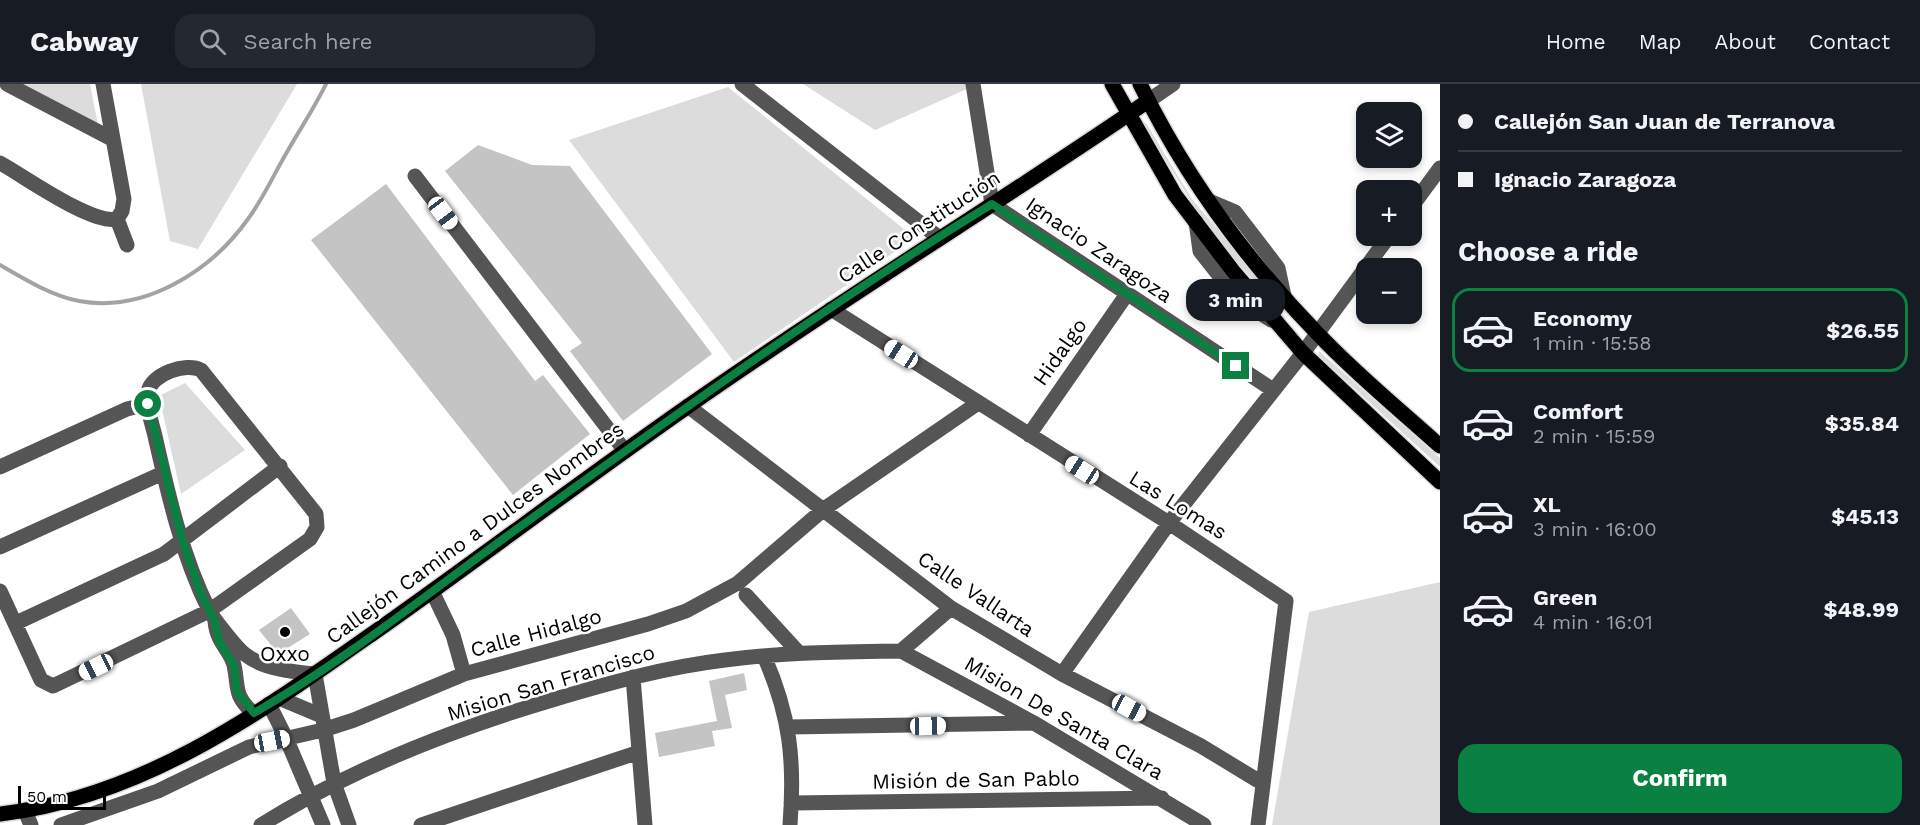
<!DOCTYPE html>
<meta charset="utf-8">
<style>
:root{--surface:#171b24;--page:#242831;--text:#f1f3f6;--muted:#9ea1a6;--line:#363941;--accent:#0b8043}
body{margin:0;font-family:"Work Sans",sans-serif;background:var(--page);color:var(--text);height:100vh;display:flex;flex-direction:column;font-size:22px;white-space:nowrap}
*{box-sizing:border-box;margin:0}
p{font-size:20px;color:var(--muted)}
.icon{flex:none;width:33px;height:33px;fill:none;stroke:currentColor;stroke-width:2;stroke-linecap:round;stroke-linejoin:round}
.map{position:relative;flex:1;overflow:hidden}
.side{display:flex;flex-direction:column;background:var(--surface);width:480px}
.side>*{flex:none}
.hud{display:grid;align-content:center;height:132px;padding:0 18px;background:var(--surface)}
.fabs{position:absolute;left:1356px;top:18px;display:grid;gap:12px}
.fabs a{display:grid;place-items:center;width:66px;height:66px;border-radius:12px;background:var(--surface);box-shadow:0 3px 9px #0003;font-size:30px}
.scale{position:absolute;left:18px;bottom:15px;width:88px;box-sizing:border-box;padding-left:6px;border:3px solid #000;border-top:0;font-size:16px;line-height:21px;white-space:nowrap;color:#000;-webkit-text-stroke:4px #fff;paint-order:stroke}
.end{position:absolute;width:27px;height:27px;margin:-14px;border:8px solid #0b8043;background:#fff;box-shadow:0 0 0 3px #fff}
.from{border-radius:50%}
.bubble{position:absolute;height:42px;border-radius:18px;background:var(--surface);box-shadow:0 3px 9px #0003;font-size:20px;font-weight:700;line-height:42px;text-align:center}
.car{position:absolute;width:18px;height:36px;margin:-18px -9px;border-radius:8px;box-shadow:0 0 4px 2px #0007;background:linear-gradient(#fff 24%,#345 0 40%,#fff 0 76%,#345 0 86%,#fff 0)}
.hud b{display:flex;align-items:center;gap:21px;height:57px;font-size:22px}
.hud b+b{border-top:2px solid var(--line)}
.hud i{width:15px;height:15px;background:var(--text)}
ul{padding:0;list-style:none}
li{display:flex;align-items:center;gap:18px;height:84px;margin:0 12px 9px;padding:0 6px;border:3px solid transparent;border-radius:18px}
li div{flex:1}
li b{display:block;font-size:22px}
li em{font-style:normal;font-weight:700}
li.selected{border-color:var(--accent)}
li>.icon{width:54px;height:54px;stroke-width:1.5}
h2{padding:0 18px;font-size:27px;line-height:72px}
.primary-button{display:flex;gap:12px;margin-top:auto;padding:12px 18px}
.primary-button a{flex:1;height:69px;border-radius:18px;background:var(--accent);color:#fff;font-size:24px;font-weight:700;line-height:69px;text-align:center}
header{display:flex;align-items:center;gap:36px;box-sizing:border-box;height:84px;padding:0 30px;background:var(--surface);border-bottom:2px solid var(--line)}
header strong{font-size:28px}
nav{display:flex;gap:33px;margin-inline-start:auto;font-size:21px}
.search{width:420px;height:54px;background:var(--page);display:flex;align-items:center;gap:15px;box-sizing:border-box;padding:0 21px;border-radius:18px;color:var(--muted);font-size:22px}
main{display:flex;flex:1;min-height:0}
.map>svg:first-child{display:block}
</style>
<header>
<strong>Cabway</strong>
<div class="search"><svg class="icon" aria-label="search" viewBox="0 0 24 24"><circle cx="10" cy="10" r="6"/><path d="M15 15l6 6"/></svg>Search here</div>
<nav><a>Home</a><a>Map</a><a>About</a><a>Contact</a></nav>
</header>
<main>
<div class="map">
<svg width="1440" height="741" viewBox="0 0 1440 741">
<rect width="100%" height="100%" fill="#fff"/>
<path fill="#dcdcdc" d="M14 0H90L99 46Z
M141 0H297L198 165 170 157Z
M803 0H978L875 46Z
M728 3 915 154 734 278 569 56Z
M1146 39 1192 115 1300 243 1234 176 1206 141 1143 40Z
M1319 267 1440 374V383L1322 275 1318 271Z
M185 299 245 366 181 410 159 312Z
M1440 498V741H1272L1309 528Z"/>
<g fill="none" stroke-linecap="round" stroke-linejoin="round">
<path stroke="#a3a3a3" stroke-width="4" d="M0 181C24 195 52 212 79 217 145 229 211 187 248 135 263 115 274 90 287 68 300 45 315 23 326 0"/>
</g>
<path fill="#c4c4c4" d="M478 61 532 81 570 82 712 270 623 337 570 267 582 259 445 87Z
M386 100 535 297 543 291 590 350 513 411 311 156Z
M291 524 310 550 278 570 259 546Z
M744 589 747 606 725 611 732 644 712 647 715 662 659 673 655 649 717 637 709 597Z"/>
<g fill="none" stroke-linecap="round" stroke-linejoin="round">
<defs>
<path id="major" d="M1112 0 1175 111 1233 187 1303 269 1440 398
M1140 0C1185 92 1247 177 1319 251 1357 291 1400 326 1440 362
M0 730C146 713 265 625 382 543 484 471 584 395 687 323 838 217 996 121 1148 17"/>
</defs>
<use href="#major" stroke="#dbdbdb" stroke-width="18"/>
<path stroke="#555" stroke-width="15" d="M7 0 112 55
M742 0 938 153
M973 0 992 120 1273 306
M1148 17 1173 0
M0 79C24 92 92 141 117 135L122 127 124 115 103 0
M415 92 625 367
M1209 117 1235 128 1278 184 1284 212
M1412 122 1440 84
M117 135 127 161
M1196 138 1200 167 1238 215 1271 236
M831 225 1169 439 1286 517 1258 741
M688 322 951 524 1062 590 1201 662 1262 699
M1029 351 1127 210
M0 383 127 325 148 320
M0 463 163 389
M0 507 41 596 53 602 209 527 310 455 317 443 316 430 201 286C186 278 151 290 148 308 145 321 152 339 155 352 168 410 182 472 209 526 213 534 238 566 246 571 263 585 294 588 315 590L334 699 349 741
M432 507 453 551 464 590
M746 511 799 569
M215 537C217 560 230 565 234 581 239 604 233 610 253 629
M16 539 164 470 280 382
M901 567 1034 639 1204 741
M901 567 951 524
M764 572C790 631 795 676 790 741
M1062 590 1169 439 1303 269 1389 152
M633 593 645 741
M279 614 322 632
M269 620 286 654 323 741
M789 643 1034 639
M791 719 1162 714
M25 727 31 741
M61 741 158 707 249 663 323 646 354 636 464 590 648 540 686 527 738 499 824 425 978 319
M261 741C351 685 451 646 552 616 609 599 666 583 725 576 783 568 843 568 901 567
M421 741 639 668"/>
<use href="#major" stroke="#000" stroke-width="15"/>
</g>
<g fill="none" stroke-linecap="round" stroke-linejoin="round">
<path stroke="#0b8043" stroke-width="8" d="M148 320 182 455 201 510 215 537 219 558 234 581 237 608 254 629C348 575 433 505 521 442 675 331 830 219 992 120L1236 282"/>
</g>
<circle fill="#000" stroke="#fff" stroke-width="2" cx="285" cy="548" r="6"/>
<g text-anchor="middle" stroke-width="5" stroke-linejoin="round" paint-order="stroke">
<g font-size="21" fill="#000" stroke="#fff">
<text transform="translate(919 143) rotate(-33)" y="7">Calle Constitución</text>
<text transform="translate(1099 166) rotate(34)" y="7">Ignacio Zaragoza</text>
<text transform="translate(1060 268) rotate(-55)" y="7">Hidalgo</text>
<text transform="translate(1178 421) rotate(32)" y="7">Las Lomas</text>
<text transform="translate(475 449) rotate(-36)" y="7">Callejón Camino a Dulces Nombres</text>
<text transform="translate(976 510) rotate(34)" y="7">Calle Vallarta</text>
<text transform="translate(536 549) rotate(-15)" y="7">Calle Hidalgo</text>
<text transform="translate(551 599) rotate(-17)" y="7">Mision San Francisco</text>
<text transform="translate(1064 634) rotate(30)" y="7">Mision De Santa Clara</text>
<text transform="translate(976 696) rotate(-1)" y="7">Misión de San Pablo</text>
</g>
<g font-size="21" fill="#000" stroke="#fff">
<text x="285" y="577">Oxxo</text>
</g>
</g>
</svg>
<div class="fabs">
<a><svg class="icon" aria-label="layers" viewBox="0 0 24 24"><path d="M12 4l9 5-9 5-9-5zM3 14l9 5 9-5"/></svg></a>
<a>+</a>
<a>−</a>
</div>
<div class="scale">50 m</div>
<i class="end from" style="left:148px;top:320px"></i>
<i class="end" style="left:1236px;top:282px"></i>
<div class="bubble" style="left:1186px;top:195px;width:99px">3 min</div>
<i class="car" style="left:443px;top:129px;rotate:143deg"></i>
<i class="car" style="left:901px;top:270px;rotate:302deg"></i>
<i class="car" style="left:1082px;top:386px;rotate:302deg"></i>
<i class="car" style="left:96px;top:583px;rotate:244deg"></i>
<i class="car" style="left:1129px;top:624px;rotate:118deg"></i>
<i class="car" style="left:928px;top:642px;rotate:89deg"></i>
<i class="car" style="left:272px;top:657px;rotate:79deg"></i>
</div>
<section class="side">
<div class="hud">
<b><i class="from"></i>Callejón San Juan de Terranova</b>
<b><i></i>Ignacio Zaragoza</b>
</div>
<h2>Choose a ride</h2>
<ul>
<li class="selected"><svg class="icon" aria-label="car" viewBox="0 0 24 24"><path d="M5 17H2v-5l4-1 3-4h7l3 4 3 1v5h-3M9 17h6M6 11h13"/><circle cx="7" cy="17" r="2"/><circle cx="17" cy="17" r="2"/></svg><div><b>Economy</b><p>1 min · 15:58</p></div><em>$26.55</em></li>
<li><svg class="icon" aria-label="car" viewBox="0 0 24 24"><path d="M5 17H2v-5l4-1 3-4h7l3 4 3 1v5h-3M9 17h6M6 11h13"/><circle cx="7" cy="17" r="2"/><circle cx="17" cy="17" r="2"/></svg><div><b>Comfort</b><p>2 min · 15:59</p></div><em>$35.84</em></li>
<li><svg class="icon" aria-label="car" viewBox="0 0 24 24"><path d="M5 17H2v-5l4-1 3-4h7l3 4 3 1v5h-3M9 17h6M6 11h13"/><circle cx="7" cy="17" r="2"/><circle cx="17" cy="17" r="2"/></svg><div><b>XL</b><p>3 min · 16:00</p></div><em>$45.13</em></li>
<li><svg class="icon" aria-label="car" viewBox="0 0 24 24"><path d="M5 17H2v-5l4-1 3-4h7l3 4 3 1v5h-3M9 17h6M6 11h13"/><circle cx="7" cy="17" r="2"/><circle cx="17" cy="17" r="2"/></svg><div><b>Green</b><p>4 min · 16:01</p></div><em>$48.99</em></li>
</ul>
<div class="primary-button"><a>Confirm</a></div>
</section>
</main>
